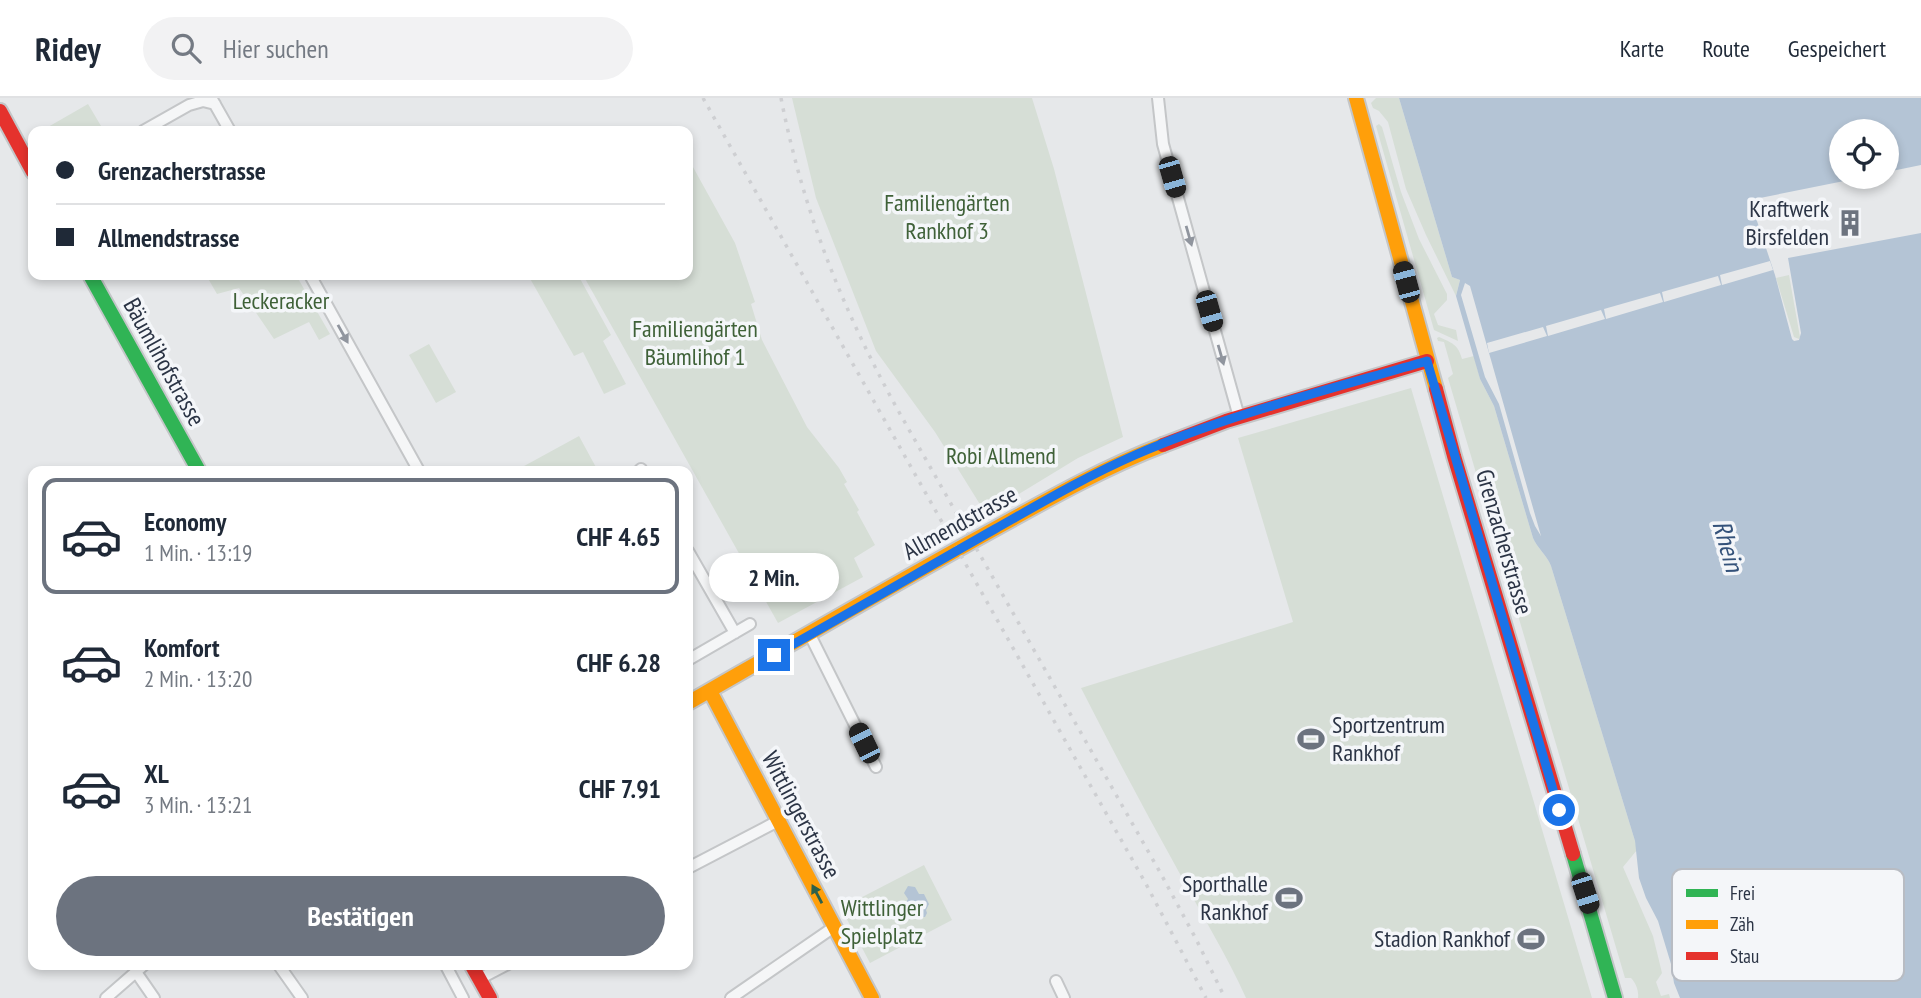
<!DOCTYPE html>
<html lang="de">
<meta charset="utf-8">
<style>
:root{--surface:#fff;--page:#f2f2f3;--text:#1f2937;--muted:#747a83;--line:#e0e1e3;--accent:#6c737f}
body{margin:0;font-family:"PT Sans Narrow",sans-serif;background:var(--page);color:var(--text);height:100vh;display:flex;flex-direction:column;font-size:26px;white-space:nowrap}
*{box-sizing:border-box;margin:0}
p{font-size:23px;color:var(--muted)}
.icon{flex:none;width:38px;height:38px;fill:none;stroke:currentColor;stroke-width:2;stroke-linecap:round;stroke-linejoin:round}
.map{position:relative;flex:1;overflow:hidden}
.side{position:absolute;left:28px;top:368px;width:665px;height:504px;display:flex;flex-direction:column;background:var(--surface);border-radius:14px;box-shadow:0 4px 10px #0003}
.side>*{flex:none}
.banner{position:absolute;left:28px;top:28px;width:665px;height:154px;border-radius:14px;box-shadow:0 4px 10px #0003;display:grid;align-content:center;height:154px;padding:0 28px;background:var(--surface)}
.tools{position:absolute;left:1829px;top:21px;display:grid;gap:14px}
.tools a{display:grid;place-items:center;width:70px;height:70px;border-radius:50%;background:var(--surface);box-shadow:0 4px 10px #0003;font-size:35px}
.end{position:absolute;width:32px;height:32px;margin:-16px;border:9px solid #1a73e8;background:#fff;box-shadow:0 0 0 4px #fff}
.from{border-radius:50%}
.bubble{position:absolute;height:49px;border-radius:24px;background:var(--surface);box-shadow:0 4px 10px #0003;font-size:23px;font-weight:800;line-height:49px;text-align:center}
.car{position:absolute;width:21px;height:42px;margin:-21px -10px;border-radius:9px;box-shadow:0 0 5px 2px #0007;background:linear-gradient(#222 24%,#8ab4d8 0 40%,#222 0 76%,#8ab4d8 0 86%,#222 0)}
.banner b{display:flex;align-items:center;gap:24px;height:66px;font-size:26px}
.banner b+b{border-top:2px solid var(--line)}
.banner i{width:18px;height:18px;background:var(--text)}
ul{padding:12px 0 0;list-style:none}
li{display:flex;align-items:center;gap:21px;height:116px;margin:0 14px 10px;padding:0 14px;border:4px solid transparent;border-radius:14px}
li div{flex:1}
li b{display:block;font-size:26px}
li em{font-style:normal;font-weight:800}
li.selected{border-color:var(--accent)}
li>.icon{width:63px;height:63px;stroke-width:1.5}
.primary-button{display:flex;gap:14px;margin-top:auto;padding:14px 28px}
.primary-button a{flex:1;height:80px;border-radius:42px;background:var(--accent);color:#fff;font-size:28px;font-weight:800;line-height:80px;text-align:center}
header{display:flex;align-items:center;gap:42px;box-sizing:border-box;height:98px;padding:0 35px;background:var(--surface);border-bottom:2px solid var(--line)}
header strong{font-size:33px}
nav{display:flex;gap:38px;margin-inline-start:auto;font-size:24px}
.search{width:490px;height:63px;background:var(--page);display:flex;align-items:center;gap:18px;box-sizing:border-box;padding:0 24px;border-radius:38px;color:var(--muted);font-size:26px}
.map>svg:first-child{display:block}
</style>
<header>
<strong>Ridey</strong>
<div class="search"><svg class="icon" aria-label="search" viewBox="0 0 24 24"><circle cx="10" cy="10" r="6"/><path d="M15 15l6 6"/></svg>Hier suchen</div>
<nav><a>Karte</a><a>Route</a><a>Gespeichert</a></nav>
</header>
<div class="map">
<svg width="1921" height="900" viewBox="0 0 1921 900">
<rect width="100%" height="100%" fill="#e6e8ea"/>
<path fill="#d6ded6" d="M792 0H1032L1054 71 1123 339 1078 360 986 416 935 334 876 253 816 100Z
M1376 0H1399L1452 179 1460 182 1456 198 1426 137 1406 91 1388 24 1379 13 1373 10 1371 5Z
M88 6 104 33H41Z
M1379 26 1382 29 1401 94 1419 141 1447 196V202L1434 216 1438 227 1456 232 1458 243 1434 232 1376 28Z
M688 60 735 145 755 204 751 206 762 242 807 329 839 370 847 384 844 386 859 412 857 414 875 447 854 460 863 479 778 525 583 177H688Z
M206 177H296L330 236 319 242 309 224 274 241 239 190 217 196Z
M528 177H578L611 237 603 243 626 286 604 296 583 254 574 258Z
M1789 177 1800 239 1799 241 1794 239 1776 180Z
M1439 239C1452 245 1458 246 1462 261L1474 258 1480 281 1494 308 1533 440C1537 450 1547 457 1551 468L1635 743 1637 752 1623 769 1653 838 1662 875 1656 884 1661 898 1669 896 1670 900H1638C1639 893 1636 885 1631 880H1625L1448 280 1453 276 1444 244 1438 243 1437 240Z
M429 246 456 294 436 305 409 257Z
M1411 290 1592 900H1246C1227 857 1202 818 1180 776 1146 715 1113 653 1081 590L1293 524 1238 340Z
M579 338 598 373H515Z
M924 767 952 822 870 865 841 810Z"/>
<path fill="#b4c4d5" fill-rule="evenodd" d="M1399 0H1921V67L1887 74 1886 33H1841V79H1864L1755 101 1752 108 1775 177 1792 241 1794 243 1799 242 1801 235 1788 160 1921 135V900H1680L1674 885 1671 866 1658 823 1646 800 1639 780 1635 743 1551 468C1547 457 1537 450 1533 440L1494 308 1480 281 1456 198 1460 182 1452 179ZM1465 185 1470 188 1541 438 1535 428 1530 415 1499 306 1485 279 1461 197Z
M908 788 915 789 919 796H924L929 806 926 812 927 815 925 819H920L917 816H911L905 806 908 801 904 795Z"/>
<path fill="#e6e8ea" d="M1770 163 1773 172 1722 187 1720 177Z
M1718 178 1721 187 1664 204 1662 194Z
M1660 195 1663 204 1606 221 1604 211Z
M1601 212 1605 221 1548 238 1546 228Z
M1543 229 1547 238 1489 255 1487 245Z"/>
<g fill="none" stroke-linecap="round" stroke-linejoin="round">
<defs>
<path id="street" d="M1158 0 1163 46 1239 319
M213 3 230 33
M143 33 189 7 203 3 215 6
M310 177 419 373
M639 373 641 371 642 373
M688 453 735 535
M810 537 876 669
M688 562 750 526
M688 770 778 723
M278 866 302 900
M445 866 463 900
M136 874 154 900
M479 881 508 866
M1056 883 1064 900
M106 900 145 866
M731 900 834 829"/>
<path id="fast" d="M90 177 199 373
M1573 756 1615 900"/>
<path id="slow" d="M1356 0 1436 291
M710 593 872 900
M688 605C782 551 875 497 969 445 1033 410 1095 373 1163 347"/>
<path id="jam" d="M0 13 33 74
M1436 291 1454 358 1573 756
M1163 347 1226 323 1427 263
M471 866 490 900"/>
</defs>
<use href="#street" stroke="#c4c6c8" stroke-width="14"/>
<use href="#fast" stroke="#c4c6c8" stroke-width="18"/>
<use href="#slow" stroke="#c4c6c8" stroke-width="18"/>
<use href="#jam" stroke="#c4c6c8" stroke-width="18"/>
<use href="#street" stroke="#f5f6f7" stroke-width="10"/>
<use href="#fast" stroke="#30b455" stroke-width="14"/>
<use href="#slow" stroke="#ff9f0a" stroke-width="14"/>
<use href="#jam" stroke="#e5322d" stroke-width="14"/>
<path stroke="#cecfd2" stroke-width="3.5" stroke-dasharray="3.5 7" stroke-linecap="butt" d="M703 0 1146 786 1206 900
M781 0C803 113 843 213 899 314L1161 776 1196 841 1225 900"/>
</g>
<defs><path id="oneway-solid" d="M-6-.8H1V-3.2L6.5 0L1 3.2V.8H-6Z" transform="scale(1.75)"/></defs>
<g fill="#90959e">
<use href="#oneway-solid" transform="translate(1189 138) rotate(74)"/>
<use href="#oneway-solid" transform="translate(343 236) rotate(61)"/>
<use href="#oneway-solid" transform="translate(1221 257) rotate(74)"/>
</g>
<use fill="#2d614b" href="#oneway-solid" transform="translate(817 796) rotate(-118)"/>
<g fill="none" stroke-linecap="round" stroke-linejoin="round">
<path stroke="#1a73e8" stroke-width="9" d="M774 557C848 516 921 473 995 431 1041 405 1087 378 1135 357 1227 317 1331 291 1427 263L1559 712"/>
</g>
<defs>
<symbol id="building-bare" viewBox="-9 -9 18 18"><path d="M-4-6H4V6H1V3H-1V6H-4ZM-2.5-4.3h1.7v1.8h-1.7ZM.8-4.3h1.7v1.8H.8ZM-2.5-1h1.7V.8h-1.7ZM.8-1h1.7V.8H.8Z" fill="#6c737f" stroke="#f4f6f9" stroke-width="2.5" paint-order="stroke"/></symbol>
<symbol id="stadium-bare" viewBox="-9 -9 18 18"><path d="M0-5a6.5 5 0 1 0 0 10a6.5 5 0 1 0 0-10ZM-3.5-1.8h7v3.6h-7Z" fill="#6c737f" stroke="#f4f6f9" stroke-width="2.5" paint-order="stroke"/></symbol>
</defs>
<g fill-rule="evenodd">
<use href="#building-bare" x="1831" y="106" width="38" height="38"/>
<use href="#stadium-bare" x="1292" y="622" width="38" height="38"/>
<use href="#stadium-bare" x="1270" y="781" width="38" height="38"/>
<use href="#stadium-bare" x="1512" y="822" width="38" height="38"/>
</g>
<g text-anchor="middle" stroke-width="7" stroke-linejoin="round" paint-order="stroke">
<g font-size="24" fill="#3f6138" stroke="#f4f6f9">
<text x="947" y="113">Familiengärten<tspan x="947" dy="28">Rankhof 3</tspan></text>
<text x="281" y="211">Leckeracker</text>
<text x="695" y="239">Familiengärten<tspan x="695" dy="28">Bäumlihof 1</tspan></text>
<text x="1001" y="366">Robi Allmend</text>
<text x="882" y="818">Wittlinger<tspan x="882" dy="28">Spielplatz</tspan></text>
</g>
<g font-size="24" fill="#2b3445" stroke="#f4f6f9" text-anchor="end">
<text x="1829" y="119">Kraftwerk<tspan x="1829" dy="28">Birsfelden</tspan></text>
<text x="1332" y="635" text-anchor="start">Sportzentrum<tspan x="1332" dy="28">Rankhof</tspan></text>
<text x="1268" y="794">Sporthalle<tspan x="1268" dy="28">Rankhof</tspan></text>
<text x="1510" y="849">Stadion Rankhof</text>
</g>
<g font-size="24" fill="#2b3445" stroke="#f4f6f9">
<text transform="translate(164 264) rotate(61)" y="8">Bäumlihofstrasse</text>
<text transform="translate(960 425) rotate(-29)" y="8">Allmendstrasse</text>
<text transform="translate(1504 444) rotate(74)" y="8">Grenzacherstrasse</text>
<text transform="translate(801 717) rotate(62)" y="8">Wittlingerstrasse</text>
</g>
<g font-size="26" font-style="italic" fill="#34527a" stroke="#f4f6f9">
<text transform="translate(1728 448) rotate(74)" y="9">Rhein</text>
</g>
</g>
<rect x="1672" y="771" width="232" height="112" rx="10" fill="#f4f6f9" stroke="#b8bcc3" stroke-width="2"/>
<rect x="1686" y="791" width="32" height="8" fill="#30b455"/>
<rect x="1686" y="822" width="32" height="9" fill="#ff9f0a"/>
<rect x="1686" y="854" width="32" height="8" fill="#e5322d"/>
<g font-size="19" fill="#2b3445">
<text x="1730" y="802">Frei</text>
<text x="1730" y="833">Zäh</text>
<text x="1730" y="865">Stau</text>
</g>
</svg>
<div class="tools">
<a><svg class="icon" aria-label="locate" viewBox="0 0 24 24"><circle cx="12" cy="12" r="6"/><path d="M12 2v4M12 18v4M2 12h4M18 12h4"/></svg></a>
</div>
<i class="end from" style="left:1559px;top:712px"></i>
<i class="end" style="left:774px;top:557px"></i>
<div class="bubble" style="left:709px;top:455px;width:130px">2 Min.</div>
<i class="car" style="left:1172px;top:79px;rotate:164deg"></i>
<i class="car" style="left:1406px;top:184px;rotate:345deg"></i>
<i class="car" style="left:1209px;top:213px;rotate:164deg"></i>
<i class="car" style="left:864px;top:645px;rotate:334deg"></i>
<i class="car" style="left:1585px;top:795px;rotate:162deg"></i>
<div class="banner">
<b><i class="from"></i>Grenzacherstrasse</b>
<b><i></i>Allmendstrasse</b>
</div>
<section class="side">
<ul>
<li class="selected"><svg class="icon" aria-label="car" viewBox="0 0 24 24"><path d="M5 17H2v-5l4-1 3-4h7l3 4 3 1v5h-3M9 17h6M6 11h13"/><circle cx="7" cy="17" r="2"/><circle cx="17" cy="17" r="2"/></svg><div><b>Economy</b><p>1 Min. · 13:19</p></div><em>CHF 4.65</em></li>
<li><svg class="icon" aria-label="car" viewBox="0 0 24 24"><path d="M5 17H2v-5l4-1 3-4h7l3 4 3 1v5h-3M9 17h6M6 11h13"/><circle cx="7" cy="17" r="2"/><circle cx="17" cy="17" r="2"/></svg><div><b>Komfort</b><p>2 Min. · 13:20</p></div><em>CHF 6.28</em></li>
<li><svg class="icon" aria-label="car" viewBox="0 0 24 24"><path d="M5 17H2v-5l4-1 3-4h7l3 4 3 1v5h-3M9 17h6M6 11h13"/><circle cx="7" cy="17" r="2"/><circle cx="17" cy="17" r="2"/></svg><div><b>XL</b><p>3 Min. · 13:21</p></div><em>CHF 7.91</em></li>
</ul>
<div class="primary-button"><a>Bestätigen</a></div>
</section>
</div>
